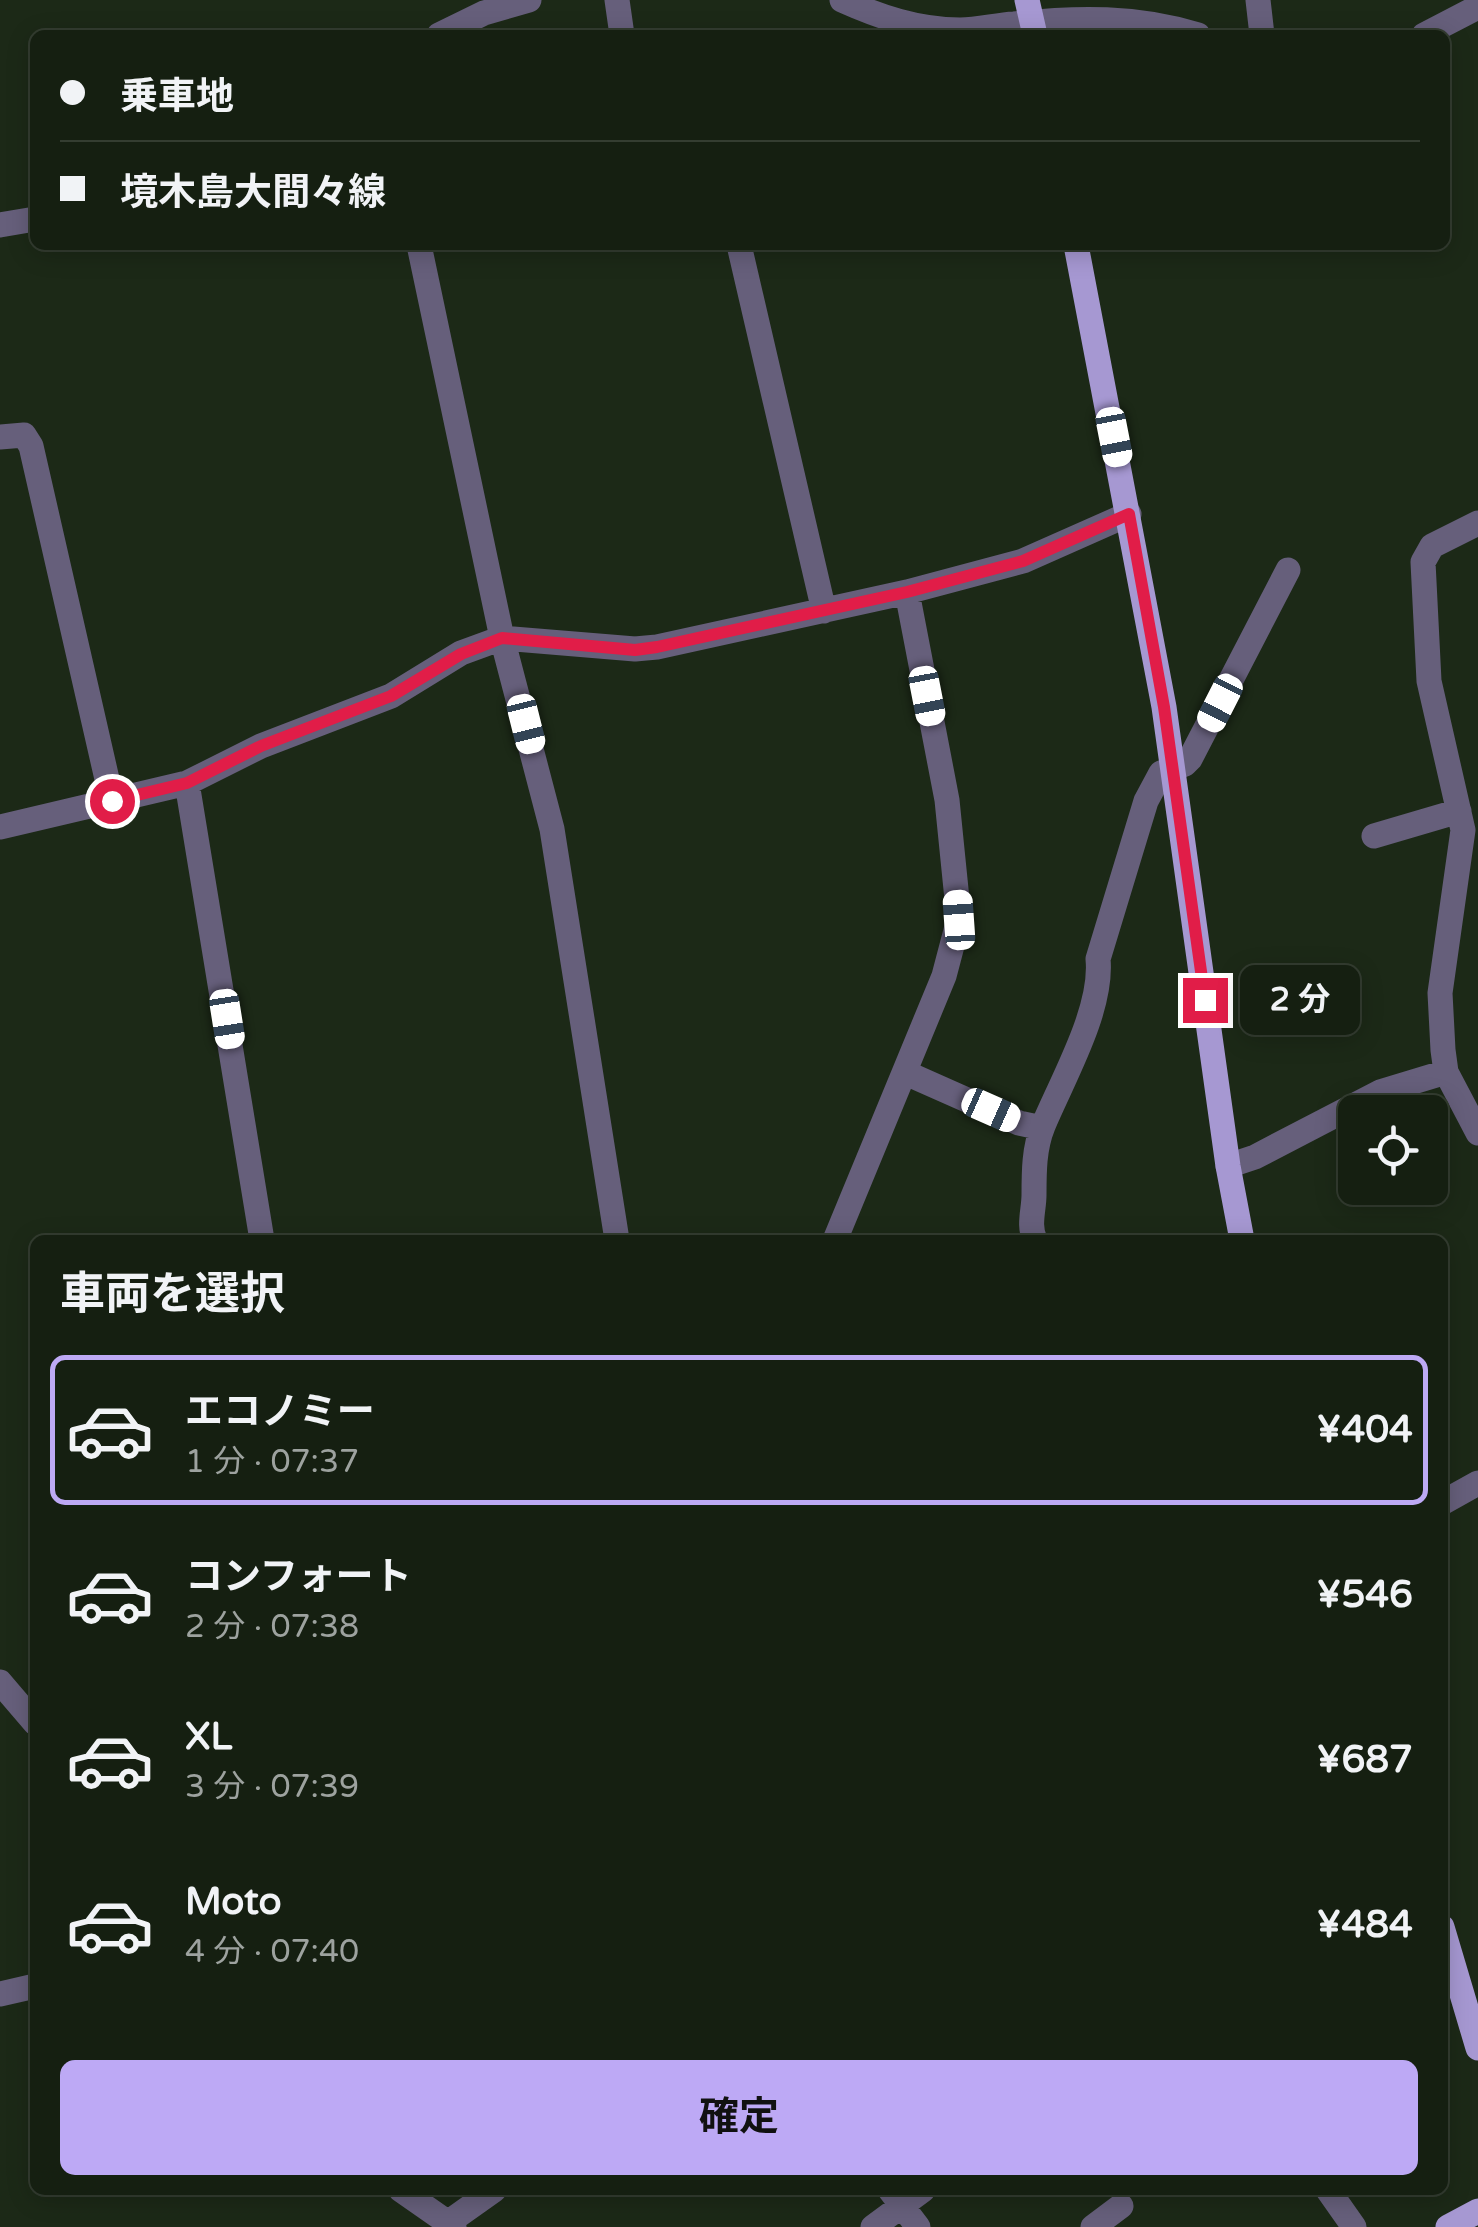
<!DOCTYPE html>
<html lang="ja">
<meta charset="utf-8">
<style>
:root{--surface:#151f11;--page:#1e271a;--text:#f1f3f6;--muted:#9da29f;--line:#343d31;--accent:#bda9f5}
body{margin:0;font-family:"Varela Round","Noto Sans JP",sans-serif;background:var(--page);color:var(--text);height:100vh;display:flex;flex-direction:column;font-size:38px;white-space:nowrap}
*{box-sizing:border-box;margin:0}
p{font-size:32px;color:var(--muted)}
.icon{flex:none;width:55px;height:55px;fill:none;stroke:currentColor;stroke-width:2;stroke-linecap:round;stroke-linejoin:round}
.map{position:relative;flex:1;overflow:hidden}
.sheet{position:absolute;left:30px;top:1235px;width:1418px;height:960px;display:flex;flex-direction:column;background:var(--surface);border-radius:15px;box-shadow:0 5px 25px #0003,0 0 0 2px var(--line)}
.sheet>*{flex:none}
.hud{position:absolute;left:30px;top:30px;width:1420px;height:220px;border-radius:15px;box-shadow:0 5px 25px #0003,0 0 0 2px var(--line);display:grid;align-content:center;height:220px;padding:0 30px;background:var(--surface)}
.tools{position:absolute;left:1338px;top:1095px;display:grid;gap:20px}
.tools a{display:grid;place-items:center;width:110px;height:110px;border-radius:15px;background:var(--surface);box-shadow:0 5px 25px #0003,0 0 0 2px var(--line);font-size:50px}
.end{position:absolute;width:45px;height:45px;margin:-22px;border:12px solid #e11d48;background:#fff;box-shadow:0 0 0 5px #fff}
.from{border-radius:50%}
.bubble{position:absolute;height:70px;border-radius:15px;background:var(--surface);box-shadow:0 5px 25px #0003,0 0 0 2px var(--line);font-size:32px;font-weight:700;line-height:70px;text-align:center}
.car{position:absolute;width:30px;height:60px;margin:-30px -15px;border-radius:12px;box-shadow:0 0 8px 2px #0007;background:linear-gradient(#fff 24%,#345 0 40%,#fff 0 76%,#345 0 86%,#fff 0)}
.hud b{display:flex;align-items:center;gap:35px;height:95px;font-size:38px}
.hud b+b{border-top:2px solid var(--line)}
.hud i{width:25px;height:25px;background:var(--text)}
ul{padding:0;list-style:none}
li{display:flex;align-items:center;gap:30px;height:150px;margin:0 20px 15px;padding:0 10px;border:5px solid transparent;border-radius:15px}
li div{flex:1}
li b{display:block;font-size:38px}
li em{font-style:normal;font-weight:700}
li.selected{border-color:var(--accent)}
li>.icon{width:90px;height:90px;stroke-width:1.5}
h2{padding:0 30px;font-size:45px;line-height:120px}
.primary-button{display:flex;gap:20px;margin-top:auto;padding:20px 30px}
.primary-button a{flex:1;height:115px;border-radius:15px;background:var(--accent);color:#111;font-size:40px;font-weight:700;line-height:115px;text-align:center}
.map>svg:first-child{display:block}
</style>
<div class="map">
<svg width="1478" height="2227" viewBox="0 0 1478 2227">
<rect width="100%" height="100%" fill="#1c2917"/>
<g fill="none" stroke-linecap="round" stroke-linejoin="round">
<path stroke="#665f7b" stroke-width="25" d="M617 0 622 35
M842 0C880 17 917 30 960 30 978 30 996 25 1014 24 1077 17 1137 16 1198 35
M1258 0 1262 35
M439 35 484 13 529 0
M1424 35 1478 7
M0 225 35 219
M419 245 502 638 552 829 617 1240
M739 245 824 611
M0 437 24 435 31 446 112 801
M1478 523 1432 546 1423 562 1429 681 1463 830 1440 993 1443 1050 1446 1072 1478 1133
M187 783 262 1240
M0 827 187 783 261 746 391 696 461 653 502 638 635 649 657 647 907 592 1023 561 1129 514
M1374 836 1459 811
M906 1073 1019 1123 1042 1128
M1228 1166 1255 1157 1380 1092 1446 1072
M835 1240 944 976 959 919 947 800 907 592
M1035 1240C1028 1225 1034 1210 1034 1195 1034 1172 1034 1148 1043 1126 1062 1080 1103 1010 1098 959L1146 801 1161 773 1185 764 1190 759 1288 570
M1442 1503 1478 1483
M0 1682 35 1723
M0 1994 35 1986
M401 2190 454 2227
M890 2190 918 2227
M1328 2190 1354 2227
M449 2222 494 2190
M873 2227 923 2190
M1093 2227 1121 2206"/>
<path stroke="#a698d2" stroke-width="25" d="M1027 0 1035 35
M1076 245 1164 707 1228 1166 1242 1240
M1442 1927 1478 2048
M1448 2227 1478 2211"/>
</g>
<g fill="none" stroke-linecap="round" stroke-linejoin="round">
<path stroke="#e11d48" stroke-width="12" d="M112 801 187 783 261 746 391 696 461 654 502 638 635 650 657 647 907 592 1023 561 1129 514 1164 707 1205 1000"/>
</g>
</svg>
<div class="tools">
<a><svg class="icon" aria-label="locate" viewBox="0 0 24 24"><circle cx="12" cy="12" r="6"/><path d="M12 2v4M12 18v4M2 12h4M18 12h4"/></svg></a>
</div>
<i class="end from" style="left:112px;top:801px"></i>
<i class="end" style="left:1205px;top:1000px"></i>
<div class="bubble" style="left:1240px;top:965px;width:120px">2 分</div>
<i class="car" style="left:1114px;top:437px;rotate:169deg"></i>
<i class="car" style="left:927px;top:696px;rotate:169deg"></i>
<i class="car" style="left:1220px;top:703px;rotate:207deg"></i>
<i class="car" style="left:526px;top:724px;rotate:166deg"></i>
<i class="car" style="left:959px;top:920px;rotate:356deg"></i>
<i class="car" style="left:227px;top:1019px;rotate:171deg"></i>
<i class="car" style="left:991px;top:1110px;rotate:114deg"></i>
<div class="hud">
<b><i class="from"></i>乗車地</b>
<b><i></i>境木島大間々線</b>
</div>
<section class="sheet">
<h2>車両を選択</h2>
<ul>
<li class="selected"><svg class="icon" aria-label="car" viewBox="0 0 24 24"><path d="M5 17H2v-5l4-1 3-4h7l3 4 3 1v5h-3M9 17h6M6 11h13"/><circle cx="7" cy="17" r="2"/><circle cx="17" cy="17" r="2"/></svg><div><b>エコノミー</b><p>1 分 · 07:37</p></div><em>¥404</em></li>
<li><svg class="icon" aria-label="car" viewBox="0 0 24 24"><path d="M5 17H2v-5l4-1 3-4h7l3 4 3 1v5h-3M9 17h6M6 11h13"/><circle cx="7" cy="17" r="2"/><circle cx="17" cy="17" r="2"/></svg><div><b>コンフォート</b><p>2 分 · 07:38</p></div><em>¥546</em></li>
<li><svg class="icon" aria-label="car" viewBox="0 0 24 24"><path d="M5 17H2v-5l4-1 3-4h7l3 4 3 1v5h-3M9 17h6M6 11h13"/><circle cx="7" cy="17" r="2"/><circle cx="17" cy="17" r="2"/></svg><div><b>XL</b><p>3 分 · 07:39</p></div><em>¥687</em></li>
<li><svg class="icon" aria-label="car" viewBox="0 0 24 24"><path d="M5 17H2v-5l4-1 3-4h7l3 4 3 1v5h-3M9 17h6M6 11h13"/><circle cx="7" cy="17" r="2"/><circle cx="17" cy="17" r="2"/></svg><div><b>Moto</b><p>4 分 · 07:40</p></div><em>¥484</em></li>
</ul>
<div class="primary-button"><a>確定</a></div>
</section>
</div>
